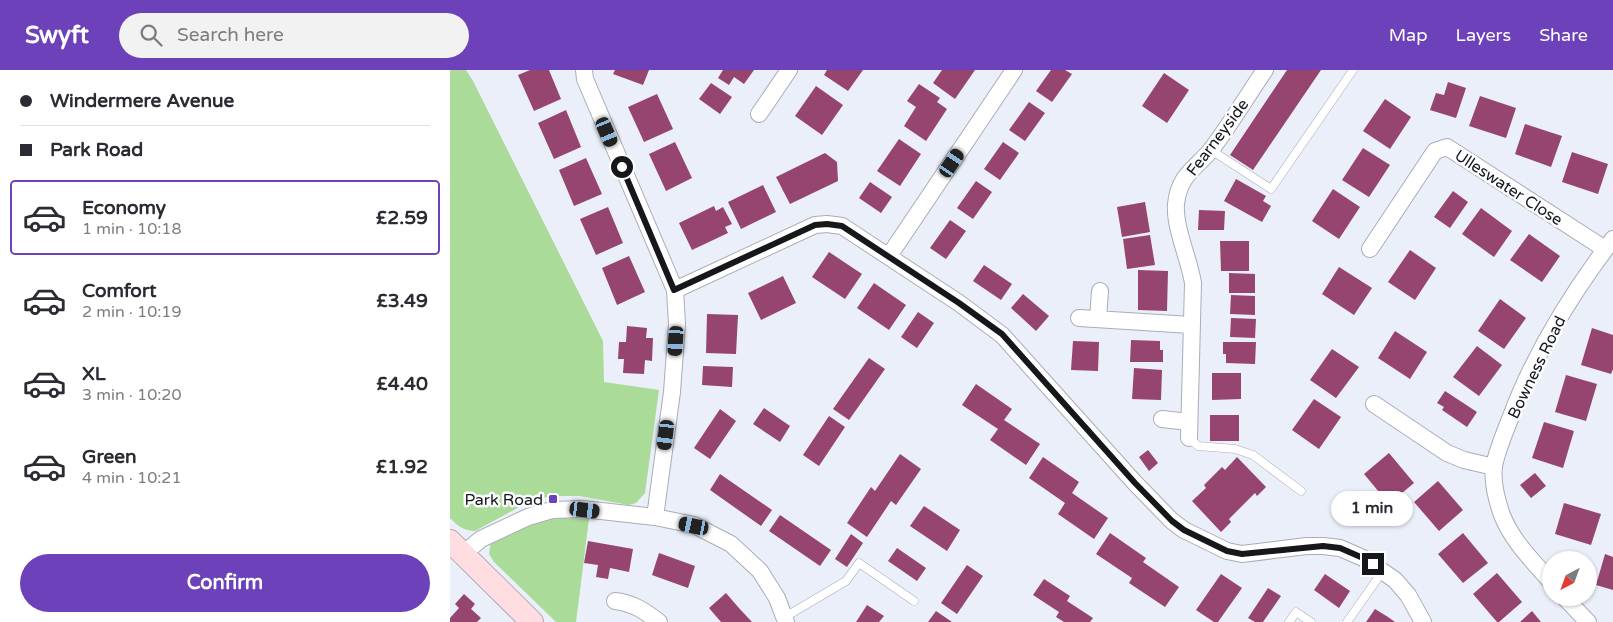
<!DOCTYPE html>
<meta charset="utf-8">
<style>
:root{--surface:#fff;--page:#f2f2f3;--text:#2b2b33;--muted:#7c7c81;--line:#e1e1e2;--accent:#6c41b9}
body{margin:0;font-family:"Varela Round",sans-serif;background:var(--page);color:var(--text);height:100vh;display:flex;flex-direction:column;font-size:19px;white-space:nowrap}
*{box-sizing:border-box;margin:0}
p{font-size:16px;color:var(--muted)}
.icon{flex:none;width:28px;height:28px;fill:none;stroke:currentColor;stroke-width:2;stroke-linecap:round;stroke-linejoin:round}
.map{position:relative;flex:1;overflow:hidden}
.details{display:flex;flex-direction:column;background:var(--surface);width:450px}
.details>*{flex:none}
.hud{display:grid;align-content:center;height:110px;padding:0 20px;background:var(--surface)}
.needle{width:32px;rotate:221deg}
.controls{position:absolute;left:1092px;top:481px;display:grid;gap:10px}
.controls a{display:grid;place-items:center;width:55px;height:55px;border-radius:50%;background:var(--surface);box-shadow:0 1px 4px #0004;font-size:25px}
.end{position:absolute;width:22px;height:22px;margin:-11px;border:6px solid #16171b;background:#fff;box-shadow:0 0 0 2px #fff}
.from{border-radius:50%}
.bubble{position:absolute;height:35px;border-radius:18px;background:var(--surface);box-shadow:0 1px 4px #0004;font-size:16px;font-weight:700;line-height:35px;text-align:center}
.car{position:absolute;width:15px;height:30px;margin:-15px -8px;border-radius:6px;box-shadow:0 0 4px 1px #0007;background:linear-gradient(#222 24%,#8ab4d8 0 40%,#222 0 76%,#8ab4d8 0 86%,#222 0)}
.hud b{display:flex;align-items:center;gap:18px;height:48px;font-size:19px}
.hud b+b{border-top:1px solid var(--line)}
.hud i{width:12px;height:12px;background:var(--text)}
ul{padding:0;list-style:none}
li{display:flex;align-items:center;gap:15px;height:75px;margin:0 10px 8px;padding:0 10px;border:2px solid transparent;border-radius:5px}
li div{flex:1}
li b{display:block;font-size:19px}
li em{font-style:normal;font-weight:700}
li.on{border-color:var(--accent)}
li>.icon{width:45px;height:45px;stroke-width:1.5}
.cta{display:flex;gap:10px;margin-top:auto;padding:10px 20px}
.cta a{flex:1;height:58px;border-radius:30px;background:var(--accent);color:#fff;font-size:20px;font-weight:700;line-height:58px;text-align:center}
header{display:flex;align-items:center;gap:30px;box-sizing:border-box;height:70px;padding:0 25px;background:var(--accent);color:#fff}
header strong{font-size:24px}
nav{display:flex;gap:28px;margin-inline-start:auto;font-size:18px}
.search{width:350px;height:45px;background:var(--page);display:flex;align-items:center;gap:12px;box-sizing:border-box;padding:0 18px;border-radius:28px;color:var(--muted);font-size:19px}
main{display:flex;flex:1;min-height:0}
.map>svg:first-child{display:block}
</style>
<header>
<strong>Swyft</strong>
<div class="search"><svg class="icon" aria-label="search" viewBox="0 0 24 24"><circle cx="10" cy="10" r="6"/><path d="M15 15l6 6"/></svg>Search here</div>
<nav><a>Map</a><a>Layers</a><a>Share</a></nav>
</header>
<main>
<section class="details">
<div class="hud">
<b><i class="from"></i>Windermere Avenue</b>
<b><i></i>Park Road</b>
</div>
<ul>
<li class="on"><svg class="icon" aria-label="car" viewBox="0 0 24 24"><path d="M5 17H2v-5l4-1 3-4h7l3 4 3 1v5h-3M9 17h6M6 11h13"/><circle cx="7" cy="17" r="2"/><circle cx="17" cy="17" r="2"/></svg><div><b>Economy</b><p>1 min · 10:18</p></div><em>£2.59</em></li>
<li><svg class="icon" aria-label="car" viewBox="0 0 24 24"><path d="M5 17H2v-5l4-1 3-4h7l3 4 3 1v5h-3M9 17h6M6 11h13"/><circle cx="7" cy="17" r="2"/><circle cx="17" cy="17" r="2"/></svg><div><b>Comfort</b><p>2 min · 10:19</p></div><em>£3.49</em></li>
<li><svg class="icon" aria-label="car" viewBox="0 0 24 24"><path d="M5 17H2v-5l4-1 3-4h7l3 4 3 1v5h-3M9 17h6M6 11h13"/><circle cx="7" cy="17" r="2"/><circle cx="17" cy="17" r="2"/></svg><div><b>XL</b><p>3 min · 10:20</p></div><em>£4.40</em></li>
<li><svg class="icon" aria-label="car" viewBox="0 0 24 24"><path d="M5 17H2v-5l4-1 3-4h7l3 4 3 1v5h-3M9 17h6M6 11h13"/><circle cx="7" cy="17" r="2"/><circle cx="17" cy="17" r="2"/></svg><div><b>Green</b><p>4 min · 10:21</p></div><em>£1.92</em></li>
</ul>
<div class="cta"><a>Confirm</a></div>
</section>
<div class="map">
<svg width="1163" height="552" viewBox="0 0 1163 552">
<rect width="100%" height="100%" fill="#ebeff9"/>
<path fill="#aadb99" d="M0 0H16L23 11 153 271 154 312 209 320 195 423 186 433 179 435 129 426H103L82 430 25 461C14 461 8 456 0 448Z
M114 448 139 449 126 552H106L44 492 39 484 41 471 94 450Z"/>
<path fill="#95456f" d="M80 0H99L111 29 84 41 68 5Z
M165 0H199L193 15 163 4Z
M273 0H304L294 14 284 7 279 15 268 8Z
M377 0H413L398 21 374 5Z
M492 0H525L505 29 483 13Z
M601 0H615L622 4 602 32 586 21Z
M837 0H871L803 100 780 85Z
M714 3 739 20 717 53 692 36Z
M998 12 1016 18 1006 48 980 40 986 23 994 25Z
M261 13 282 27 270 44 249 29Z
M469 14 490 28 487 32 497 39 476 71 454 56 466 37 457 31Z
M366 16 393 35 372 65 345 46Z
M207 24 223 59 194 72 178 37Z
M1030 26 1066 38 1056 68 1019 56Z
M935 29 961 47 940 79 913 61Z
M579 32 595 43 575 71 559 60Z
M116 40 131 77 104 89 88 53Z
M1075 54 1112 66 1101 97 1065 84Z
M449 69 471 84 450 116 427 101Z
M225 72 242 108 216 121 199 84Z
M553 72 569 83 550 110 534 99Z
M913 78 940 95 919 127 892 110Z
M1122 82 1158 94 1148 124 1112 112Z
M375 83 387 92 388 111 340 134 326 107Z
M136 88 152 124 124 136 109 100Z
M786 109 816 126 813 131 821 136 812 152 774 131Z
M526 111 542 122 523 149 507 138Z
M420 112 442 127 431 143 409 128Z
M313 115 326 142 291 159 278 132Z
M883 119 910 137 889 169 862 151Z
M1003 121 1018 132 1000 158 984 147Z
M695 132 700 162 672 167 667 137Z
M264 136 266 141 273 137 282 154 275 157 278 163 242 180 229 153Z
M158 137 173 173 146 185 130 149Z
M1031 138 1062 161 1044 187 1012 164Z
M749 140 775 141 774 160H748Z
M500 150 516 161 496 189 480 178Z
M1079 164 1110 186 1092 212 1060 190Z
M700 165 705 195 677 199 673 169Z
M770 171H799V201H771Z
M960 180 986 198 965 230 938 212Z
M379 182 412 204 395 229 362 207Z
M179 186 195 222 167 235 152 198Z
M534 195 562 214 551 230 523 211Z
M889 197 922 218 904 245 872 224Z
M688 200 718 201 717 241 688 240Z
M779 203 805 204V223H779Z
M333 206 346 233 311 250 298 223Z
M424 213 456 235 439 260 407 238Z
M573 224 599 246 586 261 561 238Z
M781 225 805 226V245L780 244Z
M1050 229 1076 248 1054 279 1028 261Z
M468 242 484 253 467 278 451 267Z
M257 244 288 245 286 284 256 283Z
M781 248 806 249 805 268 780 267Z
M177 256 197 258 196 268H203L202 291 195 290 194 304 173 303 174 289H168L169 272H176Z
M1142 258 1163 265V299L1161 304 1131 295Z
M945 261 977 282 960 309 928 288Z
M681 270 710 271V280H713V292H680Z
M623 271 649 272 648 301 621 300Z
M773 272H806L805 294 776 293V284H773Z
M1027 276 1052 295 1029 326 1003 307Z
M882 279 909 297 886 328 860 310Z
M419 288 435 299 399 350 383 339Z
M253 296 283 297 282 317 252 315Z
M684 298 712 300 711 330 682 329Z
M762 303H791V329L762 330Z
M1116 305 1147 314 1136 351 1105 342Z
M526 314 562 339 554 350 590 374 576 395 540 370 548 359 512 335Z
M995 321 1027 342 1017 357 992 340 994 337 987 333Z
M864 329 891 347 869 379 842 360Z
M314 338 340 356 330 372 303 354Z
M270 339 286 351 260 389 244 378Z
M760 345H789V371H760Z
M379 346 395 357 369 396 353 385Z
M1094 352 1124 361 1113 398 1082 388Z
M698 380 708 393 699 401 689 387Z
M939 383 964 413 939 434 914 404Z
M450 384 471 399 446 435 441 431 417 467 397 453 421 417 425 421Z
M593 387 629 412 622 423 658 448 644 469 608 444 615 433 579 408Z
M787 387 816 417 807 426 805 423 779 449 781 452 771 462 742 431 756 418 754 415 772 397 775 400Z
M1085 403 1096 416 1081 428 1070 415Z
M270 404 322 440 311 456 260 420Z
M988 411 1013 440 989 461 964 432Z
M1114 433 1151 444 1141 475 1105 464Z
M474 436 510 460 497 481 460 456Z
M330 445 381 480 370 496 319 461Z
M660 463 696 488 693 492 729 517 715 537 679 513 682 508 646 484Z
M1013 463 1038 493 1013 513 988 484Z
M401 464 413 473 397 497 385 489Z
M138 471 183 479 179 502 160 498 158 509 146 507 148 495 134 493Z
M447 478 476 498 467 511 438 491Z
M209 483 245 496 238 518 202 505Z
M1155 484 1163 487V520L1146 515Z
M517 495 533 506 507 544 491 533Z
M1047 503 1072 532 1049 552H1047L1023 524Z
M771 504 792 518 768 552H764L746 540Z
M875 504 900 521 889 538 864 520Z
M594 509 620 526 617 531 643 548 640 552H614L606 547 609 542 583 525Z
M818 518 831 526 813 552H805L798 548Z
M276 523 288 537 302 552H271L259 538Z
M14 524 25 534 21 539 31 548 27 552H0V548L9 538 5 534Z
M417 535 434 546 429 552H406Z
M925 539 938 547 945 552H916Z
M486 541 502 552H478Z
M1082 541 1091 552H1070Z"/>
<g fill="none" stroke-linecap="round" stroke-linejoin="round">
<defs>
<path id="service" d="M761 80 821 119 903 0
M739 368 748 376 785 379 803 385 851 421
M335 547 396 511 409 493 464 531
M839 552 846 542 861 552
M897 552 933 501"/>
<path id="minor" d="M134 0 135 9 225 220 227 254 222 322 205 447
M309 44 339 0
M920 179 985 81 997 77 1155 179
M439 186 564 0
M225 220 365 155 377 154 392 156 509 233 552 265 685 413 722 451 734 460 777 481 792 484 857 476H873L890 478 913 488 945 510 958 525 973 552
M629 248 741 255
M648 249 650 221
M924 334 997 383 1014 390 1044 397
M712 349 739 352
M739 368 743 213C739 188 724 157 726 134 729 105 745 99 761 80 780 55 797 26 815 0
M13 484 31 469 78 447 102 440 133 439 205 447 244 455 281 474 310 501 327 528 336 552
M1101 512C1083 491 1062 471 1052 445 1047 431 1042 411 1044 396 1047 381 1054 364 1060 349 1084 284 1121 224 1163 169
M1115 528 1138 552
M165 531C183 533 195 541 209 552"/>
<path id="secondary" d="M0 471 82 552"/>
</defs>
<use href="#service" stroke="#a9adb6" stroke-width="9"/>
<use href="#minor" stroke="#a9adb6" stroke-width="18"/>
<use href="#secondary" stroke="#a9adb6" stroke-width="24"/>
<use href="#service" stroke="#fff" stroke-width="8"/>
<use href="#minor" stroke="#fff" stroke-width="16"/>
<use href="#secondary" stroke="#ffdde1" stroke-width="22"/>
</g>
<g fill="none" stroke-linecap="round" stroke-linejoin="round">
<path stroke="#16171b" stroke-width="6" d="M172 97 224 220 365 155 377 154 392 156 509 233 552 264 685 413 722 451 734 460 777 481 792 484 873 476 890 478 913 488 923 494"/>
</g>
<rect fill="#6c41b9" stroke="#fcfdff" stroke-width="2" x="98" y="424" width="10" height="10" rx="2.5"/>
<g text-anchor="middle" stroke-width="5" stroke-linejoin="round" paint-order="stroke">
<g font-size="16" fill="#16171b" stroke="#fcfdff">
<text transform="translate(767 67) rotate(-53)" y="6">Fearneyside</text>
<text transform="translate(1059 117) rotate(33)" y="6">Ulleswater Close</text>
<text transform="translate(1086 297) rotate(-64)" y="6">Bowness Road</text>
</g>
<g font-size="16" fill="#16171b" stroke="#fcfdff" text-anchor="end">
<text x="93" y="435">Park Road</text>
</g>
</g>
</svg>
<div class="controls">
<a><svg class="needle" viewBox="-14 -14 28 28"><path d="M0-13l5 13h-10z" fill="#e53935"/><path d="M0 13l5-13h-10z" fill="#7c7c81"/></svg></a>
</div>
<i class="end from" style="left:172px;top:97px"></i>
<i class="end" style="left:923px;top:494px"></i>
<div class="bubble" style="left:881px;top:421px;width:82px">1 min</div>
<i class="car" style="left:157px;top:62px;rotate:157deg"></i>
<i class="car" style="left:502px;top:93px;rotate:34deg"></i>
<i class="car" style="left:226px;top:271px;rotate:184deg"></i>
<i class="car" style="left:216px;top:365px;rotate:187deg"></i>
<i class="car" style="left:135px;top:440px;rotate:97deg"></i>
<i class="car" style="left:244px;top:456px;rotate:282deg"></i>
</div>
</main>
